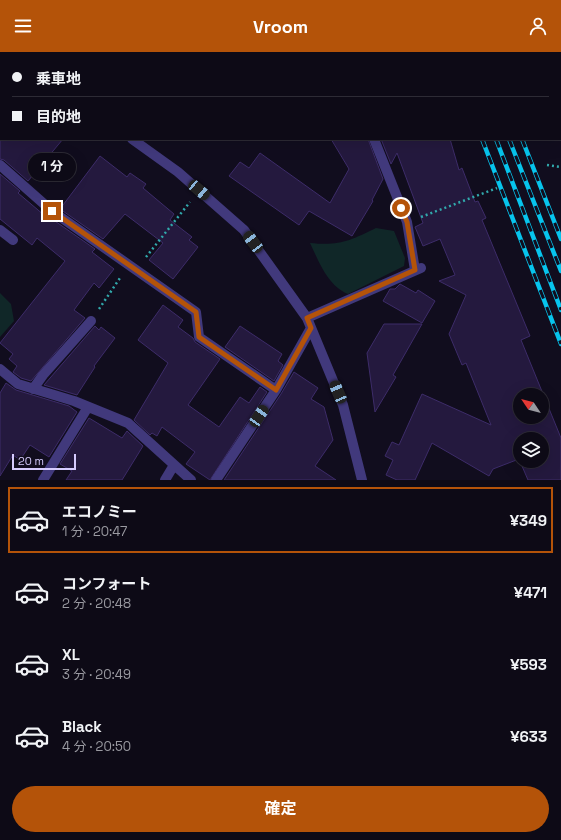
<!DOCTYPE html>
<html lang="ja">
<meta charset="utf-8">
<style>
:root{--surface:#0d0a16;--page:#1b1823;--text:#f1f3f6;--muted:#9a9aa1;--line:#2d2b35;--accent:#b45309}
body{margin:0;font-family:"Space Grotesk","Noto Sans JP",sans-serif;background:var(--page);color:var(--text);height:100vh;display:flex;flex-direction:column;font-size:15px;white-space:nowrap}
*{box-sizing:border-box;margin:0}
p{font-size:13px;color:var(--muted)}
.icon{flex:none;width:22px;height:22px;fill:none;stroke:currentColor;stroke-width:2;stroke-linecap:round;stroke-linejoin:round}
.map{position:relative;height:428px;overflow:hidden}
.panel{display:flex;flex-direction:column;background:var(--surface);flex:1}
.panel>*{flex:none}
.banner{position:absolute;left:0px;top:0px;width:561px;height:88px;box-shadow:0 4px 16px #0002,0 0 0 1px var(--line);display:grid;align-content:center;height:88px;padding:0 12px;background:var(--surface)}
.needle{width:26px;rotate:305deg}
.controls{position:absolute;left:513px;top:336px;display:grid;gap:8px}
.controls a{display:grid;place-items:center;width:36px;height:36px;border-radius:50%;background:var(--surface);box-shadow:0 4px 16px #0002,0 0 0 1px var(--line);font-size:20px}
.scale{position:absolute;left:12px;bottom:10px;width:64px;box-sizing:border-box;padding-left:4px;border:2px solid #d5cbfd;border-top:0;font-size:11px;line-height:14px;white-space:nowrap;color:#d5cbfd;-webkit-text-stroke:3px #110d1e;paint-order:stroke}
.end{position:absolute;width:18px;height:18px;margin:-9px;border:5px solid #b45309;background:#fff;box-shadow:0 0 0 2px #fff}
.from{border-radius:50%}
.bubble{position:absolute;height:28px;border-radius:14px;background:var(--surface);box-shadow:0 4px 16px #0002,0 0 0 1px var(--line);font-size:13px;font-weight:700;line-height:28px;text-align:center}
.car{position:absolute;width:12px;height:24px;margin:-12px -6px;border-radius:5px;box-shadow:0 0 3px 1px #0007;background:linear-gradient(#222 24%,#8ab4d8 0 40%,#222 0 76%,#8ab4d8 0 86%,#222 0)}
.banner b{display:flex;align-items:center;gap:14px;height:38px;font-size:15px}
.banner b+b{border-top:1px solid var(--line)}
.banner i{width:10px;height:10px;background:var(--text)}
ul{padding:7px 0 0;list-style:none}
li{display:flex;align-items:center;gap:12px;height:66px;margin:0 8px 6px;padding:0 4px;border:2px solid transparent;border-radius:0px}
li div{flex:1}
li b{display:block;font-size:15px}
li em{font-style:normal;font-weight:700}
li.on{border-color:var(--accent)}
li>.icon{width:36px;height:36px;stroke-width:1.5}
.primary-button{display:flex;gap:8px;margin-top:auto;padding:8px 12px}
.primary-button a{flex:1;height:46px;border-radius:24px;background:var(--accent);color:#fff;font-size:16px;font-weight:700;line-height:46px;text-align:center}
header{display:flex;justify-content:space-between;align-items:center;height:52px;padding:0 12px;background:var(--accent);color:#fff;font-size:18px;font-weight:700}
.map>svg:first-child{display:block}
</style>
<header><svg class="icon" aria-label="menu" viewBox="0 0 24 24"><path d="M4 6h16M4 12h16M4 18h16"/></svg>Vroom<svg class="icon" aria-label="person" viewBox="0 0 24 24"><circle cx="12" cy="8" r="4"/><path d="M4 21q1-7 8-7t8 7"/></svg></header>
<div class="map">
<svg width="561" height="428" viewBox="0 0 561 428">
<rect width="100%" height="100%" fill="#110d1e"/>
<path fill="#102728" d="M376 176 394 179 405 206 404 214 348 242C328 234 319 210 310 191 340 194 349 189 376 176Z
M0 241 11 252 14 269 0 285Z"/>
<path fill="#24193e" stroke="#3d2c69" fill-rule="evenodd" d="M0 87H63L28 129 4 108 0 107Z
M331 87H368L383 127 372 148 373 149 352 184 309 159 299 173 229 124 240 110 249 116 260 101 330 151 349 117Z
M381 87H450L459 118 462 116 475 150 478 149 486 166 482 168 530 284 521 288 561 386V428H528L519 407 493 417 489 424 432 391 415 428H397L386 423 393 408 385 404 392 390 399 393 422 342 491 373 466 311 462 313 449 282 466 243 439 229 455 223 440 187 423 194 415 175 423 171 397 101 391 112ZM520 343H542V365H520ZM520 387H542V409H520Z
M100 104 127 125 130 121 146 132 143 136 174 162 170 168 192 185 189 188 198 195 173 227 149 208 163 191 125 162 103 187 60 157Z
M0 122 20 139 18 141 51 169 52 167 95 197 92 200 114 217 99 236 94 231 74 258 85 266 31 329 21 326 13 320 17 314 9 307 13 302 0 291 65 209 37 186 32 193 0 167Z
M400 232 416 241 418 238 435 249 422 271 383 249 390 237H395Z
M163 253 183 268 178 275 193 286 195 290 220 307 188 353 219 375 240 345 249 351 260 335 267 340 210 428 186 412 195 400 162 375 157 384 152 381 150 383 134 368 168 311 138 288Z
M384 272H422L393 323 396 325 375 360 367 301Z
M95 274 99 278 101 275 115 286 94 314 95 315 77 343 44 333Z
M240 274 282 302 278 309 283 313 274 329 225 295Z
M294 320 318 336 311 347 324 355 333 388 315 414 336 428H224L281 342Z
M6 331 16 338 69 354 77 360 49 405 30 393 20 408 13 403 0 424V341Z
M89 366 122 386 127 379 143 394 122 428H66L72 419 60 412Z"/>
<g fill="none" stroke-linecap="round" stroke-linejoin="round">
<path stroke="#31a9ac" stroke-width="2.5" stroke-dasharray="2 3" stroke-linecap="butt" d="M547 113 561 115
M421 165 497 136
M146 205 190 150
M99 257 120 226"/>
<path stroke="#41397c" stroke-width="10" d="M11 0 13 1
M339 0 340 1
M43 1 44 0
M0 56 1 54
M132 87 178 120 244 178 307 266 343 353 362 428
M374 87 407 170 415 218
M0 113 52 159 196 260 199 285 276 338 311 276
M0 178 13 188
M307 266 421 216
M0 317 18 332 74 349 128 371 191 428
M33 337 43 323 91 269
M43 428 88 355
M165 428 174 413
M216 428 276 338"/>
<defs>
<path id="rail" d="M451 0V1
M463 0V1
M476 0 477 1
M490 0V1
M482 87 561 292
M496 87 561 258
M509 87 561 219
M522 87 561 187"/>
</defs>
<use href="#rail" stroke="#07c4ed" stroke-width="4.5"/>
<use href="#rail" stroke="#110d1e" stroke-width="3" stroke-dasharray="9" stroke-linecap="butt"/>
</g>
<g fill="none" stroke-linecap="round" stroke-linejoin="round">
<path stroke="#b45309" stroke-width="5" d="M52 159 196 260 199 285 276 338 311 276 307 266 415 218 407 170 401 156"/>
</g>
</svg>
<div class="controls">
<a><svg class="needle" viewBox="-14 -14 28 28"><path d="M0-13l5 13h-10z" fill="#e53935"/><path d="M0 13l5-13h-10z" fill="#9a9aa1"/></svg></a>
<a><svg class="icon" aria-label="layers" viewBox="0 0 24 24"><path d="M12 4l9 5-9 5-9-5zM3 14l9 5 9-5"/></svg></a>
</div>
<div class="scale">20 m</div>
<i class="end from" style="left:401px;top:156px"></i>
<i class="end" style="left:52px;top:159px"></i>
<div class="bubble" style="left:28px;top:101px;width:48px">1 分</div>
<i class="car" style="left:199px;top:138px;rotate:130deg"></i>
<i class="car" style="left:253px;top:190px;rotate:323deg"></i>
<i class="car" style="left:338px;top:340px;rotate:337deg"></i>
<i class="car" style="left:259px;top:364px;rotate:34deg"></i>
<div class="banner">
<b><i class="from"></i>乗車地</b>
<b><i></i>目的地</b>
</div>
</div>
<section class="panel">
<ul>
<li class="on"><svg class="icon" aria-label="car" viewBox="0 0 24 24"><path d="M5 17H2v-5l4-1 3-4h7l3 4 3 1v5h-3M9 17h6M6 11h13"/><circle cx="7" cy="17" r="2"/><circle cx="17" cy="17" r="2"/></svg><div><b>エコノミー</b><p>1 分 · 20:47</p></div><em>¥349</em></li>
<li><svg class="icon" aria-label="car" viewBox="0 0 24 24"><path d="M5 17H2v-5l4-1 3-4h7l3 4 3 1v5h-3M9 17h6M6 11h13"/><circle cx="7" cy="17" r="2"/><circle cx="17" cy="17" r="2"/></svg><div><b>コンフォート</b><p>2 分 · 20:48</p></div><em>¥471</em></li>
<li><svg class="icon" aria-label="car" viewBox="0 0 24 24"><path d="M5 17H2v-5l4-1 3-4h7l3 4 3 1v5h-3M9 17h6M6 11h13"/><circle cx="7" cy="17" r="2"/><circle cx="17" cy="17" r="2"/></svg><div><b>XL</b><p>3 分 · 20:49</p></div><em>¥593</em></li>
<li><svg class="icon" aria-label="car" viewBox="0 0 24 24"><path d="M5 17H2v-5l4-1 3-4h7l3 4 3 1v5h-3M9 17h6M6 11h13"/><circle cx="7" cy="17" r="2"/><circle cx="17" cy="17" r="2"/></svg><div><b>Black</b><p>4 分 · 20:50</p></div><em>¥633</em></li>
</ul>
<div class="primary-button"><a>確定</a></div>
</section>
